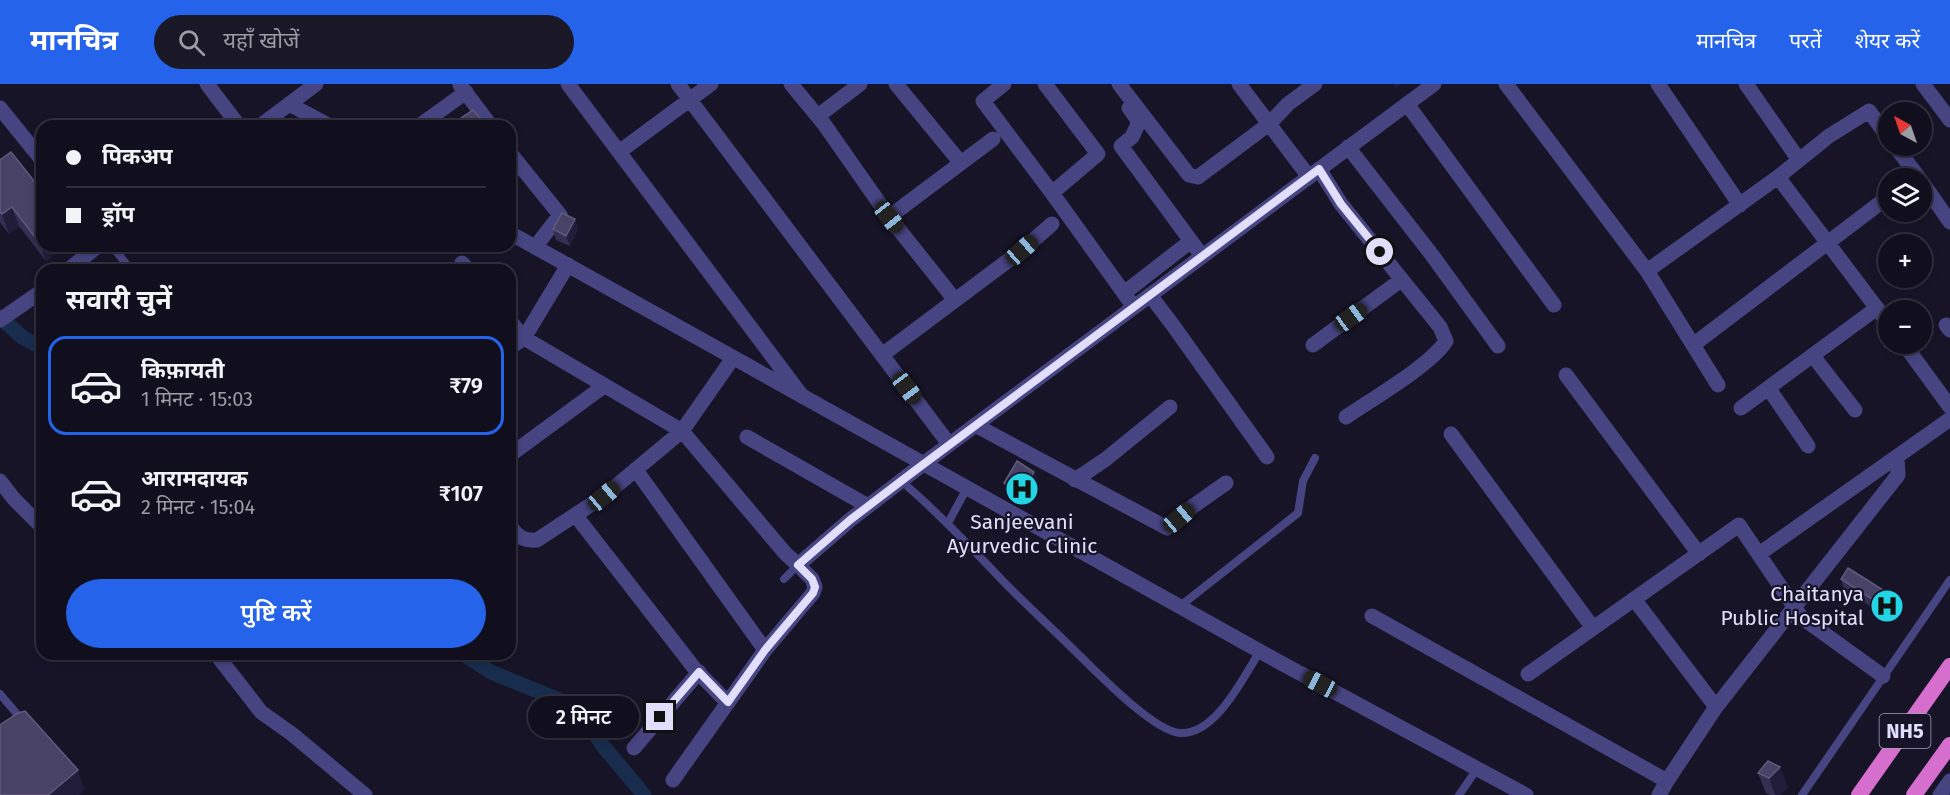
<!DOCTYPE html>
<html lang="hi">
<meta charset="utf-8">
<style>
:root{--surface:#110f1e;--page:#1a1827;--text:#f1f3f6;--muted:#9c9ca4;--line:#302f3c;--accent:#2563eb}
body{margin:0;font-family:"Fira Sans","Noto Sans Devanagari",sans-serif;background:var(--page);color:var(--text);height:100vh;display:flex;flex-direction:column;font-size:22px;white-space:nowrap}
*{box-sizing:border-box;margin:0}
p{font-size:20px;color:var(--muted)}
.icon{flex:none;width:33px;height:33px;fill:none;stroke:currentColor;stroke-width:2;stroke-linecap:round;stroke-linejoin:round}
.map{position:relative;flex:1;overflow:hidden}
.details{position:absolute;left:36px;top:180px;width:480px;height:396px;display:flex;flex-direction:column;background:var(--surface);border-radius:18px;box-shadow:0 3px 9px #0003,0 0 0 2px var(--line)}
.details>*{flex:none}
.hud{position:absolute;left:36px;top:36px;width:480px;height:132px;border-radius:18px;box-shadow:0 3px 9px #0003,0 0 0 2px var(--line);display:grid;align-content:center;height:132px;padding:0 30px;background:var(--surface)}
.needle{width:39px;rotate:320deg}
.fabs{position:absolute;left:1878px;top:18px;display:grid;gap:12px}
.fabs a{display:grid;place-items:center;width:54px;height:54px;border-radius:50%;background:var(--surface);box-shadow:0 3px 9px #0003,0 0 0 2px var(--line);font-size:30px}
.end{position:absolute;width:27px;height:27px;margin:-14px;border:8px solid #e1defb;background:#111;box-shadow:0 0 0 3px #111}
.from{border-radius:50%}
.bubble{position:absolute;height:42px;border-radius:21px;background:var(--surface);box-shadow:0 3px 9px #0003,0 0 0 2px var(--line);font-size:20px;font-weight:600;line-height:42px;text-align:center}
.car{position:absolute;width:18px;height:36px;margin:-18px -9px;border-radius:8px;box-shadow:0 0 4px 2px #0007;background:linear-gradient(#222 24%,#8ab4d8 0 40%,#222 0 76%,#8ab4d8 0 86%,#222 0)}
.hud b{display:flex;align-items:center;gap:21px;height:57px;font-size:22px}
.hud b+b{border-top:2px solid var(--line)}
.hud i{width:15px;height:15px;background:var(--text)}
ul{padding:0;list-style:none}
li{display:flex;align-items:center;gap:18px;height:99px;margin:0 12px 9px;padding:0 18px;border:3px solid transparent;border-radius:18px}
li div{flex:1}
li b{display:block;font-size:22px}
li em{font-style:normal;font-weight:600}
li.on{border-color:var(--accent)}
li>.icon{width:54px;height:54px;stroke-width:1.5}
h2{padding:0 30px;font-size:27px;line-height:72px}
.primary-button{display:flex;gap:12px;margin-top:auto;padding:12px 30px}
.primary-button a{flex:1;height:69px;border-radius:36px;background:var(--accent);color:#fff;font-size:24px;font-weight:600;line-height:69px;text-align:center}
header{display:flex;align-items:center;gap:36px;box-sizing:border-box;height:84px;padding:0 30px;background:var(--accent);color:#fff}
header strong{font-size:28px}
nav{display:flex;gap:33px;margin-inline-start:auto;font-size:21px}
.search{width:420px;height:54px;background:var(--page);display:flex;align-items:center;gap:15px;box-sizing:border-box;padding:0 21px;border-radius:33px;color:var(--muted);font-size:22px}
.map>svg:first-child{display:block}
</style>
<header>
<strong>मानचित्र</strong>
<div class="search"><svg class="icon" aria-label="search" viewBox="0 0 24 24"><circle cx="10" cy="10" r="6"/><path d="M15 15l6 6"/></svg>यहाँ खोजें</div>
<nav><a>मानचित्र</a><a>परतें</a><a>शेयर करें</a></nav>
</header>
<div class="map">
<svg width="1950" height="711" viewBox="0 0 1950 711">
<rect width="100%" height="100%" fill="#171428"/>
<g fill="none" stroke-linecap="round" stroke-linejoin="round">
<path stroke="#182d4d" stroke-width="15" d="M0 233 22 253 42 264
M463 570 491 588 576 623 604 663 644 711"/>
<path stroke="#464481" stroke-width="8" d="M112 162 131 186
M908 403C942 432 971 464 1002 496 1026 521 1052 544 1077 569 1097 588 1153 647 1180 649 1216 651 1244 592 1260 567
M948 439 967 404
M784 495 798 481
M1179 523 1298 429 1303 397 1315 374
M0 610 23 637
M1459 711 1477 685
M1802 711 1950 496"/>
<path stroke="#464481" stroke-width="15" d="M207 0 239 42
M568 0 802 312
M678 0 949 360
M791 0 824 40 889 133 955 216
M896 0 960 78
M1004 0 983 17 1052 109 1134 223
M1045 0 1098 70 1052 109
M1119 0 1189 91 1198 93 1269 40 1288 20 1315 0
M1239 0 1309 93
M1506 0 1647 187 1718 301
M1658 0 1740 121
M1746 0 1799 76
M1923 0 1950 36
M460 1 491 42
M1407 20 1554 221
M1129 24 1139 38 1132 53 1121 62 1202 172
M818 32 860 0
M419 42 466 8
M1895 62 1919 94
M1348 63 1432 171 1498 262
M619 68 711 0
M510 69 560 131 535 163
M1319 85 1341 120 1440 243 1446 257C1431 281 1372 315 1346 333
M1778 93 1829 52 1869 27 1888 53
M1922 98 1950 138
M889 133 993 55
M462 179 468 186
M1647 187 1778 93 1888 239
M1124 209 1191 157
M1150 211 1172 240 1267 373
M510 237 524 254 682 347 733 274
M1946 241 1950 246
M1904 260 1950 323
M1313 261 1401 196
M1693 261 1888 113
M510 264 524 254 568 181
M882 271 1022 166 1052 140
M1813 272 1855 326
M1566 291 1699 470
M1769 305 1808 362
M1741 324 1877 224
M975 341 1167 444 1192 423 1226 399
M1451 350 1593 544
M747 353 868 422
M510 371 604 302
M636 386 765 566 673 696
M1075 396 1106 375 1170 323
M0 397 14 415 42 443
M576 432 695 585 727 618
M510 442C518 453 523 457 537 456L604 412 682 347 785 469 798 481 850 436 923 380
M1759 470 1950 335
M1634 515 1716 623
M1372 532 1667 697 1659 711
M765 566 813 509 815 503 812 495 798 481
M216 570 261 628 292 650 365 711
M1528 590 1739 441 1801 533 1883 592
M634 664 699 588
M1667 697 1716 623 1898 391 1897 373"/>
<path stroke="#464481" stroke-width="15" d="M289 20 330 42
M0 24 42 76
M260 42 316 0
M510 149 1281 579 1526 711
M68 186 98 162
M0 236 42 207
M923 380 1434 0
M1940 711 1950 697"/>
<path stroke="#d56ecc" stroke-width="16" d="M1859 711 1950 582
M1914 711 1950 661"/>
</g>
<path fill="#362f54" d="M0 76 42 162H65L46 177 19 142 9 150 0 138Z
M575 135 578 145 570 162 556 156 553 145Z
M1034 388 1038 398 1024 420 1007 409 1004 399Z
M1841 495 1903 527 1896 538 1844 506Z
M1758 689 1788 703 1780 711H1770L1766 709Z"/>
<path fill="#221c3b" d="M1394 0H1401L1395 4Z
M481 35 483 42H474Z
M12 123 19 142 9 150 2 130Z
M575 135 578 145 570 162 566 152Z
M42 154V162H65L46 177 38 157Z
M1034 388 1038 398 1024 420 1021 409Z
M1899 516 1903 527 1896 538 1892 528Z
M1780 683 1788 703 1780 711H1775L1769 694Z
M78 686 85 706 79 711H48Z"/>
<path fill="#484266" stroke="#605a7d" stroke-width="1.5" d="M473 26 481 35 474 42H449Z
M11 68 42 107V154L38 157 12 123 2 130 0 128V76Z
M562 129 575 135 566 152 553 145Z
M1017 377 1034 388 1021 409 1004 399Z
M1848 484 1899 516 1892 528 1841 495Z
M25 627 78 686 48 711H0V641L18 629Z
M1768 677 1780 683 1769 694 1758 689Z"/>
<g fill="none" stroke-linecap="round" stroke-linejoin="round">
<path stroke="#e1defb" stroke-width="8" d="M660 633 699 588 728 618 765 566 813 509 815 503 812 495 798 481 850 436 913 388 1319 85 1341 120 1380 168"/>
</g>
<defs>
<symbol id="hospital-disc" viewBox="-11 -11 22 22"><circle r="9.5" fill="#22d4e4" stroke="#171428"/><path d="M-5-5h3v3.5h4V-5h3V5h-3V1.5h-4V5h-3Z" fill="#111"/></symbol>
</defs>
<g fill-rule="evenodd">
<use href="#hospital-disc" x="1003" y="386" width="38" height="38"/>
<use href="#hospital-disc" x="1868" y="503" width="38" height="38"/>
</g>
<g text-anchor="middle" stroke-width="4.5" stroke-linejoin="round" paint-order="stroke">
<rect fill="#171428" stroke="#a4a1bc" stroke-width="1.5" x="1879.5" y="630" width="51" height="34" rx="4.5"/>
<g font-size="20" font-weight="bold" fill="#e1defb">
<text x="1905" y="654">NH5</text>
</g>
<g font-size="21" fill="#e1defb" stroke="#171428">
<text x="1022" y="445">Sanjeevani<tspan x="1022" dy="24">Ayurvedic Clinic</tspan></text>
<text x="1864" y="517" text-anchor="end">Chaitanya<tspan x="1864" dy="24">Public Hospital</tspan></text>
</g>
</g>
</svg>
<div class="fabs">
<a><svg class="needle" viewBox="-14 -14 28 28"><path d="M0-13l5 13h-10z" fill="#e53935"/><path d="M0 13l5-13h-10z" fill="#9c9ca4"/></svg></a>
<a><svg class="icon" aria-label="layers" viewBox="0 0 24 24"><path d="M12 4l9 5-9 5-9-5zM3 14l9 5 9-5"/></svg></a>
<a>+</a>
<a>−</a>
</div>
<i class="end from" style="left:1380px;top:168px"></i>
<i class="end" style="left:660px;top:633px"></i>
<div class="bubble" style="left:528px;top:612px;width:111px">2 मिनट</div>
<i class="car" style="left:889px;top:133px;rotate:142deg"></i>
<i class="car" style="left:1022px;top:166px;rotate:49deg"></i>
<i class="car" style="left:1351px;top:233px;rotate:54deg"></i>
<i class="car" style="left:907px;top:304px;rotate:143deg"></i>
<i class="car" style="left:604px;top:412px;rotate:50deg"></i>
<i class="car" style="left:1179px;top:434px;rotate:50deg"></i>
<i class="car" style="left:1320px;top:600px;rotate:298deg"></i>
<div class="hud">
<b><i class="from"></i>पिकअप</b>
<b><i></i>ड्रॉप</b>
</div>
<section class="details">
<h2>सवारी चुनें</h2>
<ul>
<li class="on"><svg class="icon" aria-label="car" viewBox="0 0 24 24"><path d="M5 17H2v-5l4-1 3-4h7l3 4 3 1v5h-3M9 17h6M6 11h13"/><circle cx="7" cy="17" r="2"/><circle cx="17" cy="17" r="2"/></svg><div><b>किफ़ायती</b><p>1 मिनट · 15:03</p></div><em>₹79</em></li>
<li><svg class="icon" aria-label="car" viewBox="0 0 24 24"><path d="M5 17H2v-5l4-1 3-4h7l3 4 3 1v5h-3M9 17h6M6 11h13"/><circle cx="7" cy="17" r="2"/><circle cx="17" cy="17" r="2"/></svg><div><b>आरामदायक</b><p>2 मिनट · 15:04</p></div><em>₹107</em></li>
</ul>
<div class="primary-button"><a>पुष्टि करें</a></div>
</section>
</div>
